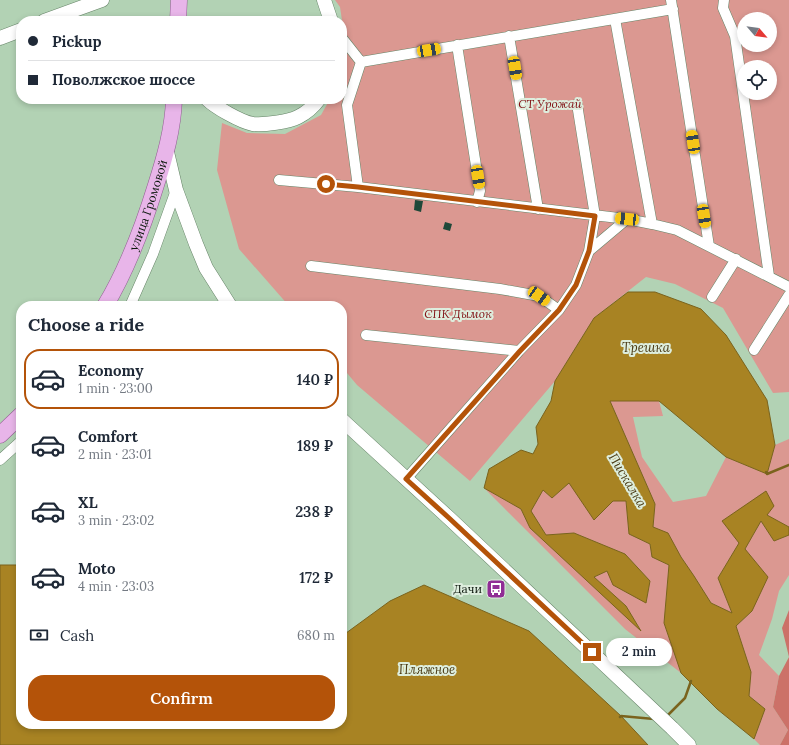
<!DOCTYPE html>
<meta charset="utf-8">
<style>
:root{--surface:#fff;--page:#f2f2f3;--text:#1f2937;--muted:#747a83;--line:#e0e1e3;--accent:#b45309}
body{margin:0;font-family:Lora,serif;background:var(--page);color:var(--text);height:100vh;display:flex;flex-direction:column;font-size:15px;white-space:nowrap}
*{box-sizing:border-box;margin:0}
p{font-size:13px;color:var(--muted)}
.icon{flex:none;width:22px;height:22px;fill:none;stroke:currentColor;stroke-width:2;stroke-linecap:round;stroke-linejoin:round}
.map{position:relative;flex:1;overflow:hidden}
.side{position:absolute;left:16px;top:301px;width:331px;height:428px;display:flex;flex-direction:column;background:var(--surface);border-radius:16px;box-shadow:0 2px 6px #0003}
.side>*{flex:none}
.guide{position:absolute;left:16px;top:16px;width:331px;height:88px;border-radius:16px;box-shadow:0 2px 6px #0003;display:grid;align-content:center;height:88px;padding:0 12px;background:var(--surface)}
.needle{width:26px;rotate:118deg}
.controls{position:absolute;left:737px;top:12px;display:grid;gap:8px}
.controls a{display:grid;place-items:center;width:40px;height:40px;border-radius:50%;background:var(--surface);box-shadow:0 2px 6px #0003;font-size:20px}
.end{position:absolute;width:18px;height:18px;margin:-9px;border:5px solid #b45309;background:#fff;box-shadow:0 0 0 2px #fff}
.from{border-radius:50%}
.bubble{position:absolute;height:28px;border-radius:14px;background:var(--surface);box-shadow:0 2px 6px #0003;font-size:13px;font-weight:600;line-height:28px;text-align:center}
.car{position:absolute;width:12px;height:24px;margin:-12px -6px;border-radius:5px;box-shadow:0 0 3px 1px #0007;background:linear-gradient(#f5c518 24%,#345 0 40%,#f5c518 0 76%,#345 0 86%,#f5c518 0)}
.guide b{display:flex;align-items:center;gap:14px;height:38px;font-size:15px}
.guide b+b{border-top:1px solid var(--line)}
.guide i{width:10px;height:10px;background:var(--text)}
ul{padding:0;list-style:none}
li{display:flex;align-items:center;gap:12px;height:60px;margin:0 8px 6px;padding:0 4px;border:2px solid transparent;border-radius:16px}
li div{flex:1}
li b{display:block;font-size:15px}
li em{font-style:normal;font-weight:600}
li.on{border-color:var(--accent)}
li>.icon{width:36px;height:36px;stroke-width:1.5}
h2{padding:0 12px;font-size:18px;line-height:48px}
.pay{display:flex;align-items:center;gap:10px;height:44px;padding:0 12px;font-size:15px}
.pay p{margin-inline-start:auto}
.primary-button{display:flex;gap:8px;margin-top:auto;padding:8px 12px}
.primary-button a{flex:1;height:46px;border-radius:16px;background:var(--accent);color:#fff;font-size:16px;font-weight:600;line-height:46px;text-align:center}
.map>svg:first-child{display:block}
</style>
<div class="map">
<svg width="789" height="745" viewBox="0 0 789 745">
<rect width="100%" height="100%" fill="#b2d2b4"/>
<path fill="#db9891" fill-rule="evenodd" d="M335 0H789V392L773 393 723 308 675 284 646 277 594 318 555 381 470 481 357 385 342 367V306H289L239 249 217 170 222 123 247 133 285 134 321 115 330 99H342V67L346 47 340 7ZM744 19H770V45H744ZM744 67H770V93H744Z
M610 401H659L663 416 633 417 642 457 673 502 706 496 726 457 767 474 775 445 789 439V527L767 515 739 543 718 578 732 613 711 603 694 576 681 557 668 534 653 527 655 504Z
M569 483 613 501H626L629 534 650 544 652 557 669 565 664 623 681 673 625 629 484 488 521 509 530 528 640 629 626 606 594 577 607 571 646 603 650 581 625 554 574 533 546 535 531 511 543 490 552 498Z
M761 521 774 541 789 535V575L779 591 772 619 759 655 779 676 773 707 788 730 780 745H760L754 739 765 709 749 696 751 672 736 626 752 611 745 549Z"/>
<path fill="#cc7168" d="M789 610V745H780L788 730 773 707 779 676 789 657 782 628Z"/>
<path fill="#a88323" stroke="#7a631d" d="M628 292H655L701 309 726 335 767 400 775 445 767 474 726 457 659 401H610L655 504 653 527 668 533 681 557 694 576 711 603 732 613 718 578 739 543 722 521 766 491 774 506 767 515 789 527V535L774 541 761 521 745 549 768 577 752 611 736 626 751 672 749 696 765 709 754 739 717 709 681 673 664 623 669 565 652 557 650 544 629 534 626 501H613L594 520 569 483 552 498 543 490 531 511 546 535 574 533 625 554 650 581 646 603 613 585 607 571 594 577 626 606 641 631 530 528 521 509 484 488 489 469 521 450 533 454 538 444 536 427 551 401 555 381 594 318Z
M0 565H21V724H342V636L390 601 424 585 529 631 621 716 648 745H0Z"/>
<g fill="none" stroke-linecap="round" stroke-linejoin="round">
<path stroke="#7a631d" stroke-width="2.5" d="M766 472 767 474 789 465
M620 717 621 716 654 719
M666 717 685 698 691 681"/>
</g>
<path fill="#1f4839" d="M415 200 423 201 421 212 414 210Z
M445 222 452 224 450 231 443 229Z"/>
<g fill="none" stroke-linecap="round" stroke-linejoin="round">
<defs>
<path id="minor" d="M671 0 709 246
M724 0 723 8 735 36 769 276
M615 19 652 224
M509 36 538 209
M342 38 361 62 347 105 358 187 627 219 652 224 677 230 789 287
M457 45 480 191 477 202
M361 62 673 9
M279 180 358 187
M589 251 627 219
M311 266 500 289 539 296 559 310
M712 297 736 259
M130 306 153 254 176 190
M366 335 519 351
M754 350 789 295
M0 460 21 441
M406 479 519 351 559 310 576 285 589 251 595 216 577 104"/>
<path id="secondary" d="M324 0 331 21
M44 21 102 0
M0 38 21 30
M207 99C215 107 241 122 253 124 264 125 288 122 298 117 306 113 314 106 319 99
M167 152 176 190 196 244 206 268 230 306
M342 420 449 518 672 728 689 745"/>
<g id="primary">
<path d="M178 21 179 0"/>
<path id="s1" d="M105 306C128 268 143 227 156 185 165 157 173 129 174 99"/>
<path d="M0 435 21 415"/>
</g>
</defs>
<use href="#minor" stroke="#668468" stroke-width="11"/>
<use href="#secondary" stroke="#668468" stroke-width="15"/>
<use href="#primary" stroke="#925e93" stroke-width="17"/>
<use href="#minor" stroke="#fff" stroke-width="10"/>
<use href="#secondary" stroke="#fff" stroke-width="14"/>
<use href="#primary" stroke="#e8b5e9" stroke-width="16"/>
</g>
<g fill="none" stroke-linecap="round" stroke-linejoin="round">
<path stroke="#b45309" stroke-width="5" d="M326 184 358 187 595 216 589 251 576 285 559 310 520 351 406 479 449 518 592 652"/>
</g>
<defs>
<symbol id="bus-square" viewBox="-11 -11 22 22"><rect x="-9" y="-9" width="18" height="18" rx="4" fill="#902d95" stroke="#deeede"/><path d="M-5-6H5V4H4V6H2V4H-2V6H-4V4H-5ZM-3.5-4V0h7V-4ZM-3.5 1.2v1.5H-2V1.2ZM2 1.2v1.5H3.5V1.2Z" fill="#fff"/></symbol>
</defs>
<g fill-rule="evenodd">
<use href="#bus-square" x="485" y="578" width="22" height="22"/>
</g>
<g text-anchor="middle" stroke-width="4" stroke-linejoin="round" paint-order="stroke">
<g font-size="12" font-style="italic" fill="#821014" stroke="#deeede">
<text x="550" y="108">СТ Урожай</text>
<text x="458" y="318">СПК Дымок</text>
</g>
<g font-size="12" fill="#0d180e" stroke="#deeede">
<text dy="4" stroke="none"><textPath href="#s1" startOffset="110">улица Громовой</textPath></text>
</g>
<g font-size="12" fill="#0d180e" stroke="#deeede" text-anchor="end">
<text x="482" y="593">Дачи</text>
</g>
<g font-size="13" font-style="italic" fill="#4b3b15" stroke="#deeede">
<text x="646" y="352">Трешка</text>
<text transform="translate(628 480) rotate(59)" y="5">Пискалка</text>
<text x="427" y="674">Пляжное</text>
</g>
</g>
</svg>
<div class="controls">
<a><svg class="needle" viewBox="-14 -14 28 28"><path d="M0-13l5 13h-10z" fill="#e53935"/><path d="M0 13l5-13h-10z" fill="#747a83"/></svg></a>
<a><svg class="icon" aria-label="locate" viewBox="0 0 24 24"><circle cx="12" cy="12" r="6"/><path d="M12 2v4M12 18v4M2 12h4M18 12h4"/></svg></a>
</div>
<i class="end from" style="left:326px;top:184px"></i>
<i class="end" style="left:592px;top:652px"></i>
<div class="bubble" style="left:606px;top:638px;width:66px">2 min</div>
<i class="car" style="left:429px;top:50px;rotate:80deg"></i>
<i class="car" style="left:515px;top:68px;rotate:171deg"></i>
<i class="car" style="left:693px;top:142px;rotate:351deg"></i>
<i class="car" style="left:478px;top:177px;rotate:171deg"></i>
<i class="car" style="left:704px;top:216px;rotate:171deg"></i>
<i class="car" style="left:627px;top:219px;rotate:276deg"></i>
<i class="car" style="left:539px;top:296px;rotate:124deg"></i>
<div class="guide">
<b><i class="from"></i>Pickup</b>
<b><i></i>Поволжское шоссе</b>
</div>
<section class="side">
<h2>Choose a ride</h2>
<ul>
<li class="on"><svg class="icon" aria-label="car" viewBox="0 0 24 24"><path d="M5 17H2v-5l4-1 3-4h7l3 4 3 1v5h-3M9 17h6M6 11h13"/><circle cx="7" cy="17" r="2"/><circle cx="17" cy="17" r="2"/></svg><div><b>Economy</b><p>1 min · 23:00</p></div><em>140 ₽</em></li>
<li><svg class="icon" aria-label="car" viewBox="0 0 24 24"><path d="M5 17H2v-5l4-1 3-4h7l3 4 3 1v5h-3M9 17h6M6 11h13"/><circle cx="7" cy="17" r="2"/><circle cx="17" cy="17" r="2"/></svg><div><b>Comfort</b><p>2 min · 23:01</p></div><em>189 ₽</em></li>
<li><svg class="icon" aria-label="car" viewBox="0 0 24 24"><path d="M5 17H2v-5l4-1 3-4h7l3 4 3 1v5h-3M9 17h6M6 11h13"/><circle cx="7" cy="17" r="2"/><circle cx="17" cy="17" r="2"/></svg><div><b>XL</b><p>3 min · 23:02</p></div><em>238 ₽</em></li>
<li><svg class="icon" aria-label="car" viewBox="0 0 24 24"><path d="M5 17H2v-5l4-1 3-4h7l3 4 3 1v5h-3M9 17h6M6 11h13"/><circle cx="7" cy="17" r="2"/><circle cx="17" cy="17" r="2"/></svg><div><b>Moto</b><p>4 min · 23:03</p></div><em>172 ₽</em></li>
</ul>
<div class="pay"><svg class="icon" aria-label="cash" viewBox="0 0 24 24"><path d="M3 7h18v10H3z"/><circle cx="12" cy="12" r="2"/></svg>Cash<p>680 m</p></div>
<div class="primary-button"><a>Confirm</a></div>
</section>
</div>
